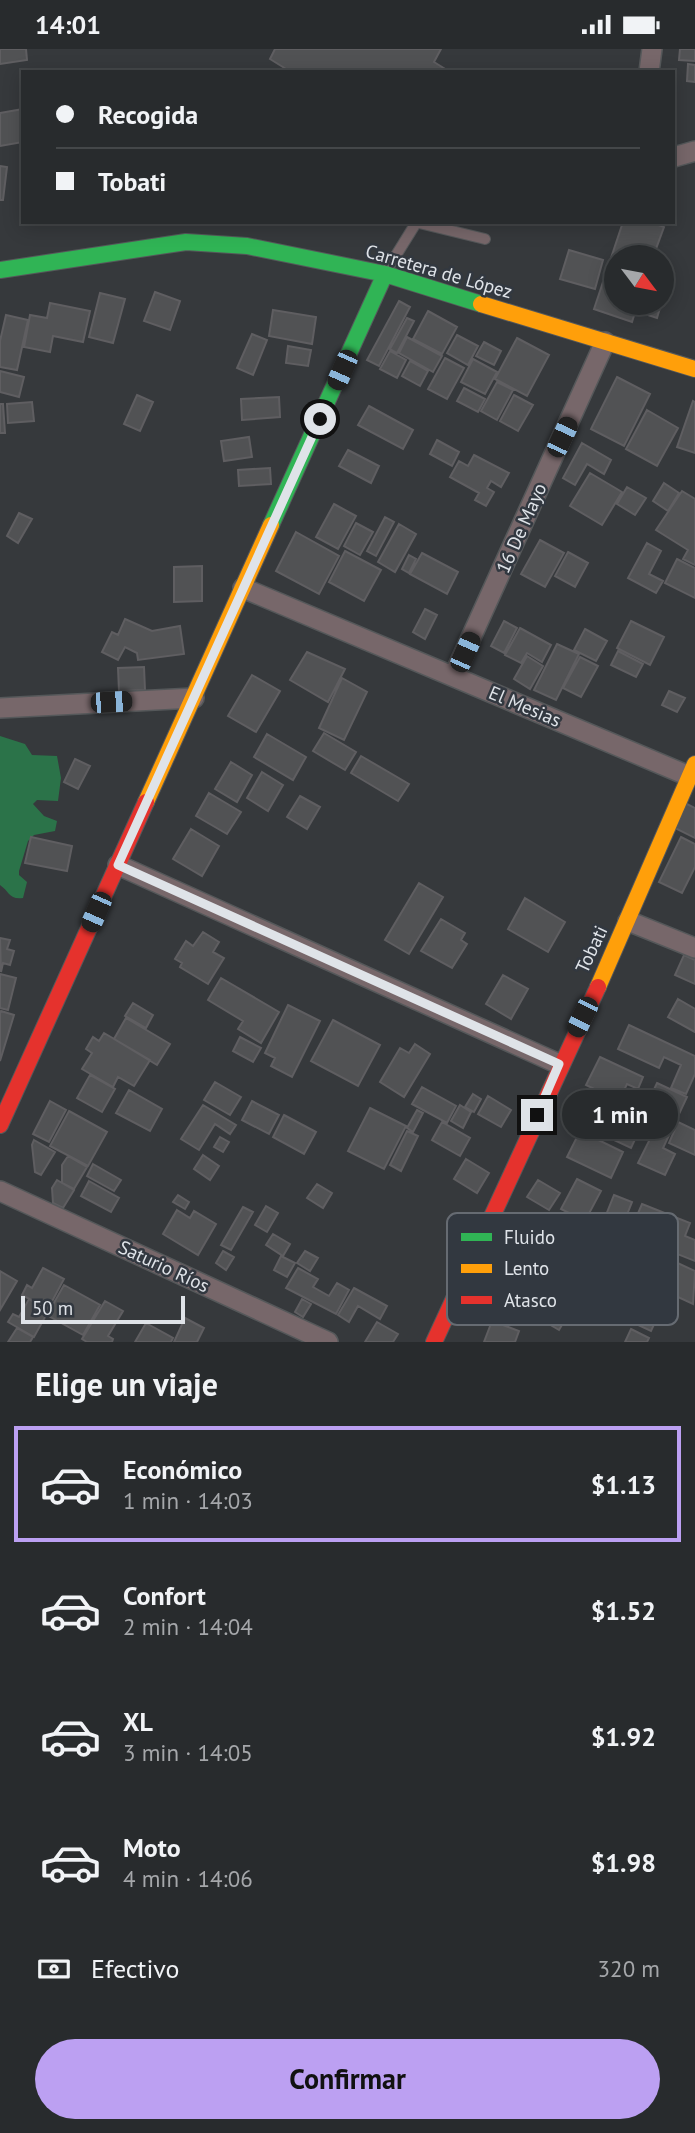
<!DOCTYPE html>
<html lang="es">
<meta charset="utf-8">
<style>
:root{--surface:#282b2d;--page:#343739;--text:#f1f3f6;--muted:#a5a7aa;--line:#444749;--accent:#bca0f2}
body{margin:0;font-family:"PT Sans",sans-serif;background:var(--page);color:var(--text);height:100vh;display:flex;flex-direction:column;font-size:26px;white-space:nowrap}
*{box-sizing:border-box;margin:0}
p{font-size:23px;color:var(--muted)}
.icon{flex:none;width:38px;height:38px;fill:none;stroke:currentColor;stroke-width:2;stroke-linecap:round;stroke-linejoin:round}
.map{position:relative;height:1293px;overflow:hidden}
.details{display:flex;flex-direction:column;background:var(--surface);flex:1}
.details>*{flex:none}
.banner{position:absolute;left:21px;top:21px;width:654px;height:154px;border-radius:0px;box-shadow:0 4px 18px #0003,0 0 0 2px var(--line);display:grid;align-content:center;height:154px;padding:0 35px;background:var(--surface)}
.needle{width:46px;rotate:122deg}
.buttons{position:absolute;left:604px;top:196px;display:grid;gap:14px}
.buttons a{display:grid;place-items:center;width:70px;height:70px;border-radius:50%;background:var(--surface);box-shadow:0 4px 18px #0003,0 0 0 2px var(--line);font-size:35px}
.scale{position:absolute;left:21px;bottom:18px;width:164px;box-sizing:border-box;padding-left:7px;border:4px solid #dfe3e8;border-top:0;font-size:19px;line-height:24px;white-space:nowrap;color:#dfe3e8;-webkit-text-stroke:5px #323840;paint-order:stroke}
.end{position:absolute;width:32px;height:32px;margin:-16px;border:9px solid #dfe3e8;background:#111;box-shadow:0 0 0 4px #111}
.from{border-radius:50%}
.bubble{position:absolute;height:49px;border-radius:24px;background:var(--surface);box-shadow:0 4px 18px #0003,0 0 0 2px var(--line);font-size:23px;font-weight:700;line-height:49px;text-align:center}
.car{position:absolute;width:21px;height:42px;margin:-21px -10px;border-radius:9px;box-shadow:0 0 5px 2px #0007;background:linear-gradient(#222 24%,#8ab4d8 0 40%,#222 0 76%,#8ab4d8 0 86%,#222 0)}
.banner b{display:flex;align-items:center;gap:24px;height:66px;font-size:26px}
.banner b+b{border-top:2px solid var(--line)}
.banner i{width:18px;height:18px;background:var(--text)}
ul{padding:0;list-style:none}
li{display:flex;align-items:center;gap:21px;height:116px;margin:0 14px 10px;padding:0 21px;border:4px solid transparent;border-radius:0px}
li div{flex:1}
li b{display:block;font-size:26px}
li em{font-style:normal;font-weight:700}
li.active{border-color:var(--accent)}
li>.icon{width:63px;height:63px;stroke-width:1.5}
h2{padding:0 35px;font-size:32px;line-height:84px}
.pay{display:flex;align-items:center;gap:18px;height:77px;padding:0 35px;font-size:26px}
.pay p{margin-inline-start:auto}
.primary-button{display:flex;gap:14px;margin-top:auto;padding:14px 35px}
.primary-button a{flex:1;height:80px;border-radius:42px;background:var(--accent);color:#111;font-size:28px;font-weight:700;line-height:80px;text-align:center}
.status{display:flex;justify-content:space-between;align-items:center;height:49px;padding:0 35px;background:var(--surface);direction:ltr}
.status svg{height:19px;fill:currentColor}
.map>svg:first-child{display:block}
</style>
<div class="status"><b>14:01</b><svg viewBox="0 0 49 12"><path d="M0 12V9h3v3zM5 12V6h3v6zM10 12V3h3v9zM15 12V0h3v12zM26 1h20v11H26zM47 4h2v5h-2z"/></svg></div>
<div class="map">
<svg width="695" height="1293" viewBox="0 0 695 1293">
<rect width="100%" height="100%" fill="#36393c"/>
<path fill="#2b7349" d="M0 687 25 695 32 706 57 707 61 729 58 752 37 751 33 755 44 767 57 772 55 782 34 786 28 792 19 822V826L27 833 23 849C9 851 9 842 0 836Z"/>
<path fill="#515254" stroke="#5f5e61" stroke-width="2" d="M0 0H26L27 11 0 15Z
M275 0H441L434 13 450 23H291L270 10Z
M680 0H695V12L679 11Z
M688 15 695 16V33L687 32Z
M23 60V93L0 97V64Z
M0 117 7 118 3 151H0Z
M623 173H650L664 178 653 208H616V254H638L632 273 594 260Z
M569 201 603 211 595 240 560 230Z
M662 238 666 239 657 269 639 263 642 254H662Z
M155 243 180 252 170 281 144 272Z
M100 244 125 250 113 294 89 288Z
M399 252 410 258 379 317 367 311Z
M50 254 90 262 83 293 53 287 50 303 24 298 30 266 47 269Z
M273 261 316 268 312 295 269 287Z
M428 262 457 278 442 305 413 290Z
M6 266 28 271 17 321 0 318V292Z
M407 269 414 272 397 304 390 300Z
M252 285 267 291 253 326 237 319Z
M457 286 478 297 468 316 447 304Z
M407 288 442 307 433 323 399 304Z
M517 289 549 306 527 347 495 330Z
M484 293 501 302 494 316 476 307Z
M288 297 311 301 308 317 286 314Z
M390 302 406 311 397 329 380 320Z
M445 309 464 319 447 350 428 340Z
M473 310 497 323 485 345 461 333Z
M410 312 428 322 420 337 402 327Z
M0 322 24 328 19 348 0 343Z
M617 328 650 345 624 397 591 380Z
M497 333 513 341 497 371 481 362Z
M464 339 485 350 478 363 457 352Z
M137 346 153 353 140 382 124 375Z
M514 346 533 356 518 382 500 372Z
M279 348 280 368 242 371 241 350Z
M693 352 695 353V404L677 398Z
M32 353 34 372 8 374 7 355Z
M0 355H3L5 384H0Z
M369 357 413 381 403 400 358 376Z
M647 361 678 379 657 417 626 400Z
M249 388 252 408 224 412 221 392Z
M437 391 459 403 452 417 430 405Z
M582 394 611 411 604 425 587 415 575 436 563 429Z
M348 401 379 417 371 434 339 417Z
M474 406 509 424 501 438 491 432 487 439 494 443 486 457 475 451 479 444 450 428 459 412 468 417Z
M270 419 271 435 239 437 238 421Z
M590 424 622 443 602 476 570 457Z
M664 434 679 444 668 462 653 452Z
M627 438 646 449 635 466 617 455Z
M682 442 695 450V516L683 510 688 501 656 481Z
M334 455 356 467 338 500 316 488Z
M19 464 32 470 18 494 7 487Z
M385 468 394 473 376 507 367 502Z
M356 474 373 483 360 506 344 497Z
M399 475 416 485 395 523 378 513Z
M296 483 339 507 319 545 276 522Z
M540 491 564 504 545 538 521 525Z
M647 494 661 502 649 525 663 532 656 544 628 529Z
M345 502 381 521 364 552 329 533Z
M568 503 588 514 575 538 555 527Z
M422 504 458 523 447 545 410 525Z
M409 506 416 510 409 524 402 520Z
M677 510 695 519V549L665 534Z
M202 517V552L174 553V518Z
M425 560 437 566 425 590 413 583Z
M125 570 152 582 180 577 184 605 138 611 137 604 125 598 118 611 102 603 112 583 118 586Z
M504 572 517 579 504 604 491 597Z
M631 572 664 588 650 616 617 599Z
M520 579 551 596 542 613 527 604 521 614 505 606Z
M585 580 607 592 596 612 574 601Z
M557 595 579 605 556 651 534 641Z
M618 602 643 615 636 628 611 616Z
M307 603 345 620 328 653 290 631Z
M527 607 543 617 530 640 514 630Z
M580 608 598 617 581 648 563 639Z
M144 618 145 641 119 642 118 619Z
M252 626 280 642 256 683 228 667Z
M342 629 367 643 344 691 319 679Z
M669 642 685 649 677 663 662 656Z
M324 684 356 703 345 721 313 702Z
M267 685 306 708 293 731 254 708Z
M361 707 409 735 398 752 351 724Z
M75 710 90 717 78 740 64 733Z
M231 713 252 726 237 753 215 740Z
M262 723 283 736 268 762 247 749Z
M209 744 241 763 227 785 196 767Z
M300 747 320 758 307 780 287 768Z
M683 753 695 759V789L671 777Z
M191 780 219 797 202 827 173 810Z
M31 788 72 797 67 822 25 814Z
M681 788 695 795V818L682 844 659 833Z
M419 834 443 848 409 905 385 891Z
M525 849 565 873 548 903 508 880Z
M441 870 465 884 461 891 467 895 452 919 421 902Z
M203 883 219 893 213 903 224 909 208 935 180 918 182 914 175 910 186 892 193 897Z
M0 889 10 891 7 900 14 902 10 916 3 914 1 923Z
M684 906 695 911V935L675 926Z
M0 925 16 929 8 961 0 959Z
M503 926 528 940 511 970 486 955Z
M221 929 279 963 261 994 238 980 243 972 208 951Z
M678 950 695 960V983L668 968Z
M133 954 153 966 146 979 125 967Z
M288 956 320 972 292 1028 271 1017 275 1009 265 1004Z
M1 962 14 966 0 1012V964Z
M126 969 170 995 157 1016 114 990Z
M333 971 380 996 358 1037 311 1012Z
M629 976 695 1007V1025L686 1045 671 1039 681 1016 664 1008 659 1019 618 1000Z
M104 984 150 1011 134 1037 118 1028 113 1038 82 1020 92 1004 86 1000 93 988 99 992Z
M240 988 261 999 253 1013 233 1002Z
M415 995 430 1005 404 1048 380 1033 400 999 409 1004Z
M600 1008 643 1028 638 1040 627 1035 619 1052 586 1036Z
M90 1026 115 1040 102 1063 77 1049Z
M215 1033 241 1048 230 1066 204 1051Z
M657 1034 687 1048 680 1063 650 1049Z
M422 1038 456 1057 447 1074 412 1055Z
M129 1041 162 1060 150 1082 116 1064Z
M473 1045 481 1050 474 1063 465 1058Z
M488 1047 511 1061 501 1078 478 1065Z
M597 1049 644 1071 631 1099 584 1077Z
M650 1049 680 1063 671 1082 641 1068Z
M50 1052 66 1061 49 1093 33 1085Z
M252 1052 279 1066 269 1085 242 1071Z
M203 1056 236 1076 230 1085 215 1075 199 1101 181 1090Z
M460 1056 471 1063 463 1079 451 1072Z
M370 1059 406 1077 384 1120 348 1102Z
M417 1061 423 1064 413 1083 407 1079Z
M69 1062 107 1083 88 1117 50 1097Z
M284 1066 316 1083 304 1105 273 1088Z
M442 1073 470 1089 460 1107 432 1091Z
M678 1073 695 1081V1106L669 1094Z
M657 1076 671 1082 663 1099 675 1105 665 1126 638 1114Z
M407 1082 418 1087 401 1122 390 1116Z
M580 1082 623 1103 611 1129 567 1108Z
M220 1088 229 1093 223 1103 214 1098Z
M34 1091 55 1103 41 1126 35 1123 32 1096Z
M203 1106 219 1117 210 1131 194 1120Z
M68 1107 87 1118 74 1140 62 1134V1116Z
M466 1110 489 1124 477 1144 454 1130Z
M93 1115 121 1131 114 1142 87 1127Z
M577 1130 601 1142 585 1172 561 1160Z
M57 1131 74 1141 63 1159 53 1154 52 1139Z
M538 1131 560 1144 549 1161 527 1148Z
M89 1132 119 1149 111 1163 81 1147Z
M317 1135 332 1144 323 1159 307 1149Z
M178 1146 189 1153 185 1160 173 1153Z
M614 1146 632 1153 624 1173 606 1166Z
M642 1155 690 1174 685 1187 695 1191V1212L642 1191 649 1174 636 1169Z
M266 1157 278 1164 267 1183 255 1176Z
M243 1158 253 1163 231 1201 221 1196Z
M177 1161 190 1169 194 1162 216 1175 198 1206 163 1185Z
M273 1185 290 1195 283 1207 266 1196Z
M223 1202 234 1208 226 1221 216 1214Z
M305 1202 318 1209 310 1222 297 1214Z
M281 1207 295 1214 287 1228 274 1221Z
M669 1210 695 1222 693 1255 650 1235 657 1221 662 1224Z
M43 1219 64 1230 48 1260 22 1246 27 1236 32 1239Z
M298 1219 318 1230 313 1238 329 1247 337 1234 349 1241 336 1265 286 1239Z
M0 1222 17 1232 0 1261Z
M64 1236 100 1256 83 1286 47 1266Z
M354 1239 387 1257 380 1270 358 1257 349 1273 338 1266Z
M652 1245 665 1252 651 1282 623 1269 631 1250 646 1257Z
M29 1250 49 1261 34 1288 8 1273 13 1265 19 1268Z
M302 1250 311 1255 303 1268 295 1263Z
M105 1252 123 1262 108 1287 113 1290 112 1293H87L82 1290Z
M544 1253 568 1266 559 1281 535 1267Z
M185 1269 204 1279 197 1293H174Z
M492 1272 519 1282 515 1293H484Z
M377 1273 398 1285 393 1293H365Z
M146 1274 173 1289 171 1293H135Z
M17 1279 33 1288 30 1293H8Z
M631 1280 649 1289 647 1293H625Z"/>
<g fill="none" stroke-linecap="round" stroke-linejoin="round">
<defs>
<path id="lane" d="M415 173 485 190
M385 224 416 174"/>
<path id="street" d="M649 23 652 0
M674 108 695 102
M243 539 689 727
M454 626 605 293
M0 659 194 649
M118 816 559 1015
M628 872 695 899
M0 1142 328 1293"/>
<path id="fast" d="M0 221 186 193 247 197 385 225 481 255
M271 476 385 225"/>
<path id="slow" d="M481 255 695 320
M146 753 271 476
M598 938 695 715"/>
<path id="jam" d="M0 1076 146 753
M434 1293 598 938"/>
</defs>
<use href="#lane" stroke="#55585a" stroke-width="12"/>
<use href="#street" stroke="#55585a" stroke-width="22"/>
<use href="#fast" stroke="#55585a" stroke-width="18"/>
<use href="#slow" stroke="#55585a" stroke-width="18"/>
<use href="#jam" stroke="#55585a" stroke-width="18"/>
<use href="#lane" stroke="#77676a" stroke-width="10"/>
<use href="#street" stroke="#77676a" stroke-width="19"/>
<use href="#fast" stroke="#30b455" stroke-width="16"/>
<use href="#slow" stroke="#ff9f0a" stroke-width="16"/>
<use href="#jam" stroke="#e5322d" stroke-width="16"/>
</g>
<g fill="none" stroke-linecap="round" stroke-linejoin="round">
<path stroke="#dfe3e8" stroke-width="9" d="M320 370 118 816 559 1015 537 1066"/>
</g>
<g text-anchor="middle" stroke-width="5" stroke-linejoin="round" paint-order="stroke">
<g font-size="19" fill="#dfe3e8" stroke="#323840">
<text transform="translate(439 222) rotate(16)" y="7">Carretera de López</text>
<text transform="translate(521 479) rotate(-66)" y="7">16 De Mayo</text>
<text transform="translate(525 657) rotate(23)" y="7">El Mesias</text>
<text transform="translate(591 900) rotate(-65)" y="7">Tobati</text>
<text transform="translate(164 1217) rotate(25)" y="7">Saturio Ríos</text>
</g>
</g>
<rect x="447" y="1164" width="231" height="112" rx="10" fill="#323840" stroke="#666b72" stroke-width="2"/>
<rect x="461" y="1184" width="31" height="8" fill="#30b455"/>
<rect x="461" y="1215" width="31" height="9" fill="#ff9f0a"/>
<rect x="461" y="1247" width="31" height="8" fill="#e5322d"/>
<g font-size="19" fill="#dfe3e8">
<text x="504" y="1195">Fluido</text>
<text x="504" y="1226">Lento</text>
<text x="504" y="1258">Atasco</text>
</g>
</svg>
<div class="buttons">
<a><svg class="needle" viewBox="-14 -14 28 28"><path d="M0-13l5 13h-10z" fill="#e53935"/><path d="M0 13l5-13h-10z" fill="#a5a7aa"/></svg></a>
</div>
<div class="scale">50 m</div>
<i class="end from" style="left:320px;top:370px"></i>
<i class="end" style="left:537px;top:1066px"></i>
<div class="bubble" style="left:562px;top:1041px;width:116px">1 min</div>
<i class="car" style="left:342px;top:321px;rotate:204deg"></i>
<i class="car" style="left:562px;top:388px;rotate:25deg"></i>
<i class="car" style="left:465px;top:603px;rotate:24deg"></i>
<i class="car" style="left:111px;top:653px;rotate:87deg"></i>
<i class="car" style="left:96px;top:863px;rotate:204deg"></i>
<i class="car" style="left:582px;top:968px;rotate:206deg"></i>
<div class="banner">
<b><i class="from"></i>Recogida</b>
<b><i></i>Tobati</b>
</div>
</div>
<section class="details">
<h2>Elige un viaje</h2>
<ul>
<li class="active"><svg class="icon" aria-label="car" viewBox="0 0 24 24"><path d="M5 17H2v-5l4-1 3-4h7l3 4 3 1v5h-3M9 17h6M6 11h13"/><circle cx="7" cy="17" r="2"/><circle cx="17" cy="17" r="2"/></svg><div><b>Económico</b><p>1 min · 14:03</p></div><em>$1.13</em></li>
<li><svg class="icon" aria-label="car" viewBox="0 0 24 24"><path d="M5 17H2v-5l4-1 3-4h7l3 4 3 1v5h-3M9 17h6M6 11h13"/><circle cx="7" cy="17" r="2"/><circle cx="17" cy="17" r="2"/></svg><div><b>Confort</b><p>2 min · 14:04</p></div><em>$1.52</em></li>
<li><svg class="icon" aria-label="car" viewBox="0 0 24 24"><path d="M5 17H2v-5l4-1 3-4h7l3 4 3 1v5h-3M9 17h6M6 11h13"/><circle cx="7" cy="17" r="2"/><circle cx="17" cy="17" r="2"/></svg><div><b>XL</b><p>3 min · 14:05</p></div><em>$1.92</em></li>
<li><svg class="icon" aria-label="car" viewBox="0 0 24 24"><path d="M5 17H2v-5l4-1 3-4h7l3 4 3 1v5h-3M9 17h6M6 11h13"/><circle cx="7" cy="17" r="2"/><circle cx="17" cy="17" r="2"/></svg><div><b>Moto</b><p>4 min · 14:06</p></div><em>$1.98</em></li>
</ul>
<div class="pay"><svg class="icon" aria-label="cash" viewBox="0 0 24 24"><path d="M3 7h18v10H3z"/><circle cx="12" cy="12" r="2"/></svg>Efectivo<p>320 m</p></div>
<div class="primary-button"><a>Confirmar</a></div>
</section>
